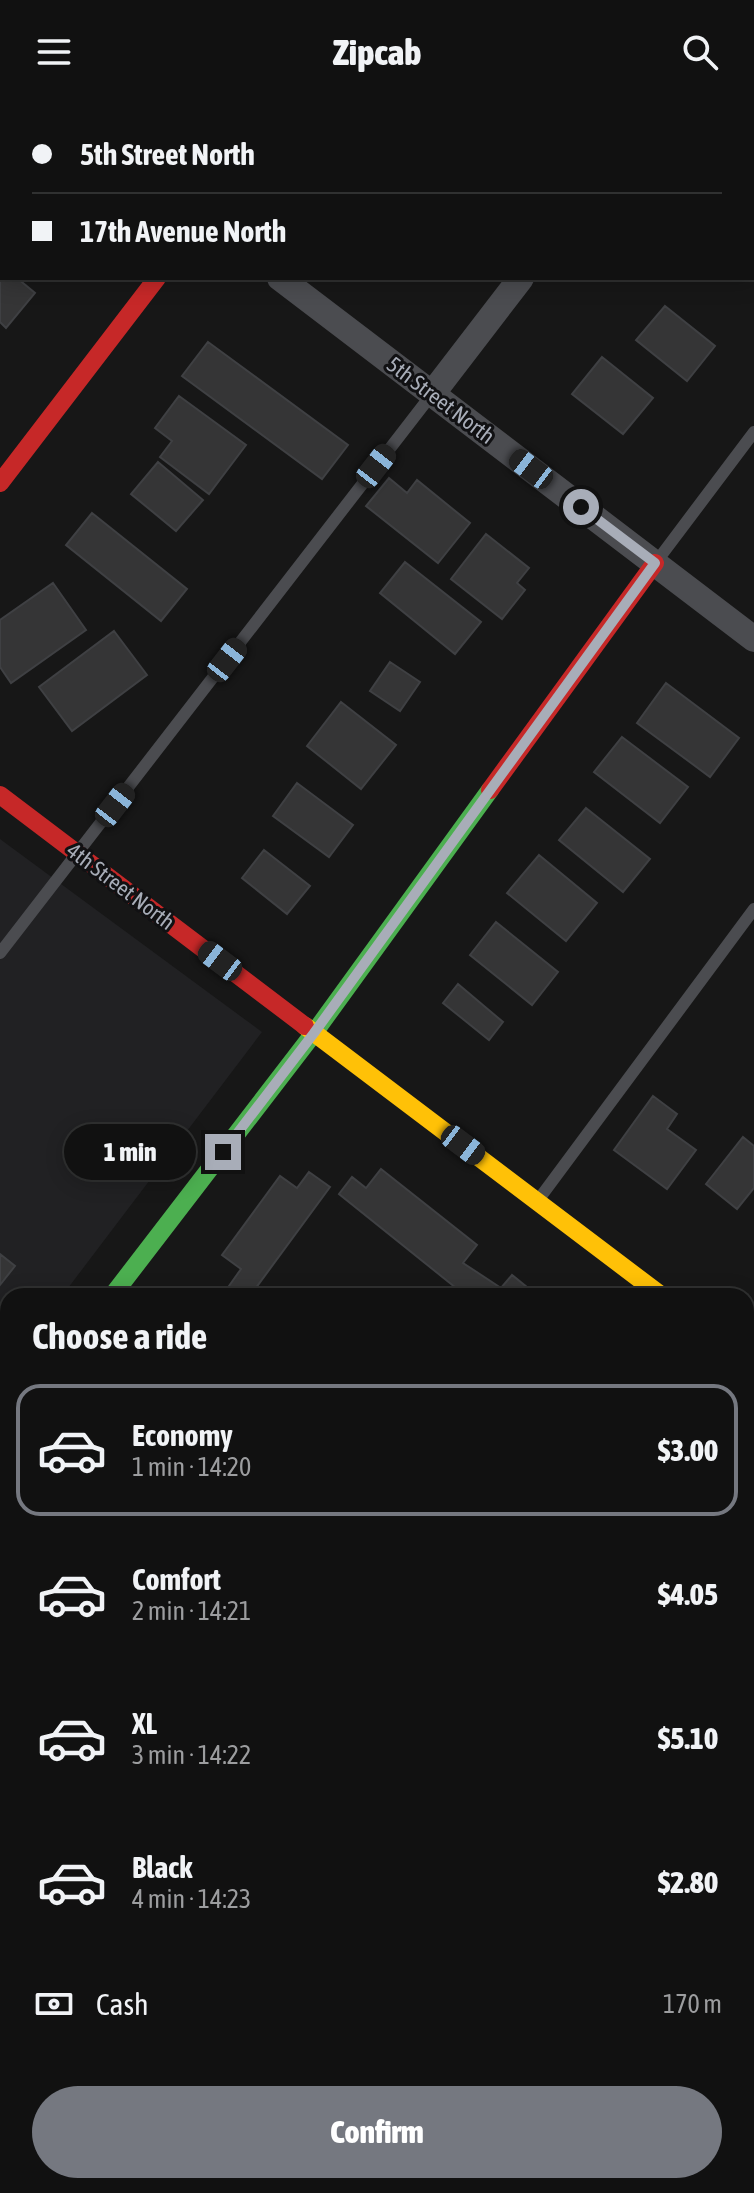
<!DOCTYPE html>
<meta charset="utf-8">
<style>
:root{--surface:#111;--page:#1a1a1a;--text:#f1f3f6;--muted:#9c9d9f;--line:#303131;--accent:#757880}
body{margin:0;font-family:"Asap Condensed",sans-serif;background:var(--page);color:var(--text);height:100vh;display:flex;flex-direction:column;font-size:30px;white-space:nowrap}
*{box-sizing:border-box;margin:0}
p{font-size:26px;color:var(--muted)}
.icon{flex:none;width:44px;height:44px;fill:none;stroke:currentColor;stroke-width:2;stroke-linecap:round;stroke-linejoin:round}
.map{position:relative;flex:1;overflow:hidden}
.sheet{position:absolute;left:0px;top:1184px;width:754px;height:906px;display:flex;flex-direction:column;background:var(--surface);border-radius:24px 24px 0 0;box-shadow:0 4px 20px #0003,0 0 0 2px var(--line)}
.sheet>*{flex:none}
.banner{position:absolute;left:0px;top:0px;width:754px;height:176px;box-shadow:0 4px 20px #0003,0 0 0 2px var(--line);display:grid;align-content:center;height:176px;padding:0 32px;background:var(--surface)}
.end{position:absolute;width:36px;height:36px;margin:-18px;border:10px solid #a8adb8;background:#111;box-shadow:0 0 0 4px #111}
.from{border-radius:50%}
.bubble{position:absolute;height:56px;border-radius:28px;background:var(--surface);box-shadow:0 4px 20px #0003,0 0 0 2px var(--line);font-size:26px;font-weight:800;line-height:56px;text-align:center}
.car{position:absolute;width:24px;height:48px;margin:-24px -12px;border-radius:10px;box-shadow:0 0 6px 2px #0007;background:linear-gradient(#222 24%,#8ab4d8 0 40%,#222 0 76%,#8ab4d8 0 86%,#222 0)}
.banner b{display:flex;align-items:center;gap:28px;height:76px;font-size:30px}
.banner b+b{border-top:2px solid var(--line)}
.banner i{width:20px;height:20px;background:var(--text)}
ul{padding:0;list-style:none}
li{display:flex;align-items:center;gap:24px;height:132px;margin:0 16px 12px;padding:0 16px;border:4px solid transparent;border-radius:24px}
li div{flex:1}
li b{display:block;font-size:30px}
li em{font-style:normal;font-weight:800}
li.selected{border-color:var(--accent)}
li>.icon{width:72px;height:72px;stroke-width:1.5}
h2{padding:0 32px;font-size:36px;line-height:96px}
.pay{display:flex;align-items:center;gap:20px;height:88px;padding:0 32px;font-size:30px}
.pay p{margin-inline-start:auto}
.button{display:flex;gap:16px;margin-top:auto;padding:16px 32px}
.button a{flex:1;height:92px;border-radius:48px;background:var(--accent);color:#fff;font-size:32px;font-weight:800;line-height:92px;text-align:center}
header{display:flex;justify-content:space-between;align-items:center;height:104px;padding:0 32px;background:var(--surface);font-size:36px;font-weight:800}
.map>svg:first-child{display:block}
</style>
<header><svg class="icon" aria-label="menu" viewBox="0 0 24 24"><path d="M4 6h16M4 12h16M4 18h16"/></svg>Zipcab<svg class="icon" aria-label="search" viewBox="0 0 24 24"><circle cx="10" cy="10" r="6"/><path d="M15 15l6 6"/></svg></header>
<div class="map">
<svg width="754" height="2089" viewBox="0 0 754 2089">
<rect width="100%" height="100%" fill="#171717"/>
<path fill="#212123" d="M0 735 262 928 62 1192H8V1264L0 1274Z"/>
<path fill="#1d241e" d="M0 1634 8 1641V2082H240L244 2089H0Z
M315 2082H402L397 2089H310Z"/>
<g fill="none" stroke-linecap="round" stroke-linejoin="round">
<path stroke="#2a3239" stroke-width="10" d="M0 1664 8 1671
M192 2082 197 2089"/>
</g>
<path fill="#353536" stroke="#3f4043" stroke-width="2" d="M0 160 2 174H17L35 189 6 224 0 218Z
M665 202 715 242 687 277 636 236Z
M208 238 348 341 322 375 182 272Z
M602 253 653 294 623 330 572 290Z
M179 292 246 341 209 390 160 353 172 337 155 324Z
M158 358 203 396 176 427 131 390Z
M389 374 407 389 417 376 470 419 438 459 366 402Z
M92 409 187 485 161 517 66 441Z
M486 430 529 464 517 479 525 486 502 515 451 475Z
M405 458 481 518 455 550 380 489Z
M53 479 86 526 11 579 0 563V516Z
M114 527 147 571 72 627 39 583Z
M390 558 420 578 400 607 370 587Z
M666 579 739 634 710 673 637 619Z
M341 598 396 641 361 685 307 642Z
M622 633 688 683 660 719 594 668Z
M297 679 353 721 329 753 273 712Z
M586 704 650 755 623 788 559 736Z
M264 746 310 782 287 810 242 774Z
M539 751 597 799 566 837 507 789Z
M496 818 558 868 532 901 470 851Z
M458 880 503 918 489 936 443 899Z
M653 992 677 1010 667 1025 696 1046 667 1085 614 1046Z
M743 1033 754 1042V1084L737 1105 706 1080Z
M381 1065 477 1141 463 1159 501 1184 512 1171 538 1192H466L339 1090 352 1073 366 1084Z
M309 1068 330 1083 250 1192H243L229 1182 241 1165 222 1151 280 1072 297 1084Z
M0 1150 15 1162 0 1181Z
M746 1348 754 1354V1410L746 1404Z
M0 1503 8 1509V1574L0 1568Z
M746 1625H750L751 1675H746Z
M746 1830 754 1835V1894L746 1888Z
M413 2082H453L462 2089H408Z
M584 2082H672L683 2089H595Z"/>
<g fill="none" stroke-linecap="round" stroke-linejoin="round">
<path stroke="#4b4c50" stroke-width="12" d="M454 0 457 2
M657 457 754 328
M0 849 432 290
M539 1095 754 805"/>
<path stroke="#4b4c50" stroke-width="26" d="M52 0 54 2
M280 174 754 535
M432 290 521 174
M746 1255 754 1262
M0 1339 8 1328"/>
<path stroke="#4caf50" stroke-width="18" d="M288 2 290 0
M112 1192 314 929 490 686"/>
<path stroke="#ffc107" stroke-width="18" d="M305 922 662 1192
M0 1395 8 1401"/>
<path stroke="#c62828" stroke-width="18" d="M0 379 157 174
M490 686 655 459
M0 691 305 922
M746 1975 754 1981"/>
</g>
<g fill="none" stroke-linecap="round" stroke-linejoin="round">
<path stroke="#a8adb8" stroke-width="10" d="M223 1048 314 929 655 459 581 403"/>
</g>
<g text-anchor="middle" stroke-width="6" stroke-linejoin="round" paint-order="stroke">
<g font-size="22" fill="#a8adb8" stroke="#111113">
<text transform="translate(441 296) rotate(37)" y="8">5th Street North</text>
<text transform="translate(121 782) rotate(37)" y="8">4th Street North</text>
</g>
</g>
</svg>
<i class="end from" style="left:581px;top:403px"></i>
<i class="end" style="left:223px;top:1048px"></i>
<div class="bubble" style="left:64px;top:1020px;width:132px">1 min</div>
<i class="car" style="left:376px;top:362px;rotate:38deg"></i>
<i class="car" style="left:531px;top:365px;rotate:307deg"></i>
<i class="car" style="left:227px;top:556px;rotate:38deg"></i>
<i class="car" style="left:115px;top:701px;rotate:38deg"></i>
<i class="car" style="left:220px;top:857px;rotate:307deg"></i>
<i class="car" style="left:463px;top:1041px;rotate:127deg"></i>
<div class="banner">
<b><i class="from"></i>5th Street North</b>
<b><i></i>17th Avenue North</b>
</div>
<section class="sheet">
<h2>Choose a ride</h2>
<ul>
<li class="selected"><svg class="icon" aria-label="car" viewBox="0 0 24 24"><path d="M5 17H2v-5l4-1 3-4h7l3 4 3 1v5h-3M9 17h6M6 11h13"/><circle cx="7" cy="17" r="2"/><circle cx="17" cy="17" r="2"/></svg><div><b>Economy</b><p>1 min · 14:20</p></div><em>$3.00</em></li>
<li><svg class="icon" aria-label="car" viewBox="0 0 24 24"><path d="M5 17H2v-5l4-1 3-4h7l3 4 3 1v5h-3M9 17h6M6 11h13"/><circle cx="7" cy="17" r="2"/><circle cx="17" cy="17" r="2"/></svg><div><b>Comfort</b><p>2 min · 14:21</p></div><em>$4.05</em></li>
<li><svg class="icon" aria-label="car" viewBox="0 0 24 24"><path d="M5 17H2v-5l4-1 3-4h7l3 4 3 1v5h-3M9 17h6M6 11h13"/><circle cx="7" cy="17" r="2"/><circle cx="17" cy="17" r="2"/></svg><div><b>XL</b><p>3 min · 14:22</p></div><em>$5.10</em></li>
<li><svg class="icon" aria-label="car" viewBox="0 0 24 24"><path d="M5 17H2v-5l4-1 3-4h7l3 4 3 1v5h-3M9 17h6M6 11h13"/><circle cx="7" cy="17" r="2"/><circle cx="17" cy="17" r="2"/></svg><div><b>Black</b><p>4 min · 14:23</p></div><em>$2.80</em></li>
</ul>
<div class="pay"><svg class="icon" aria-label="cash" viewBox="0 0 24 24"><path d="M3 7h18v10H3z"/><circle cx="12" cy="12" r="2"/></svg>Cash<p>170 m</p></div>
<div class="button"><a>Confirm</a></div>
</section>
</div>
